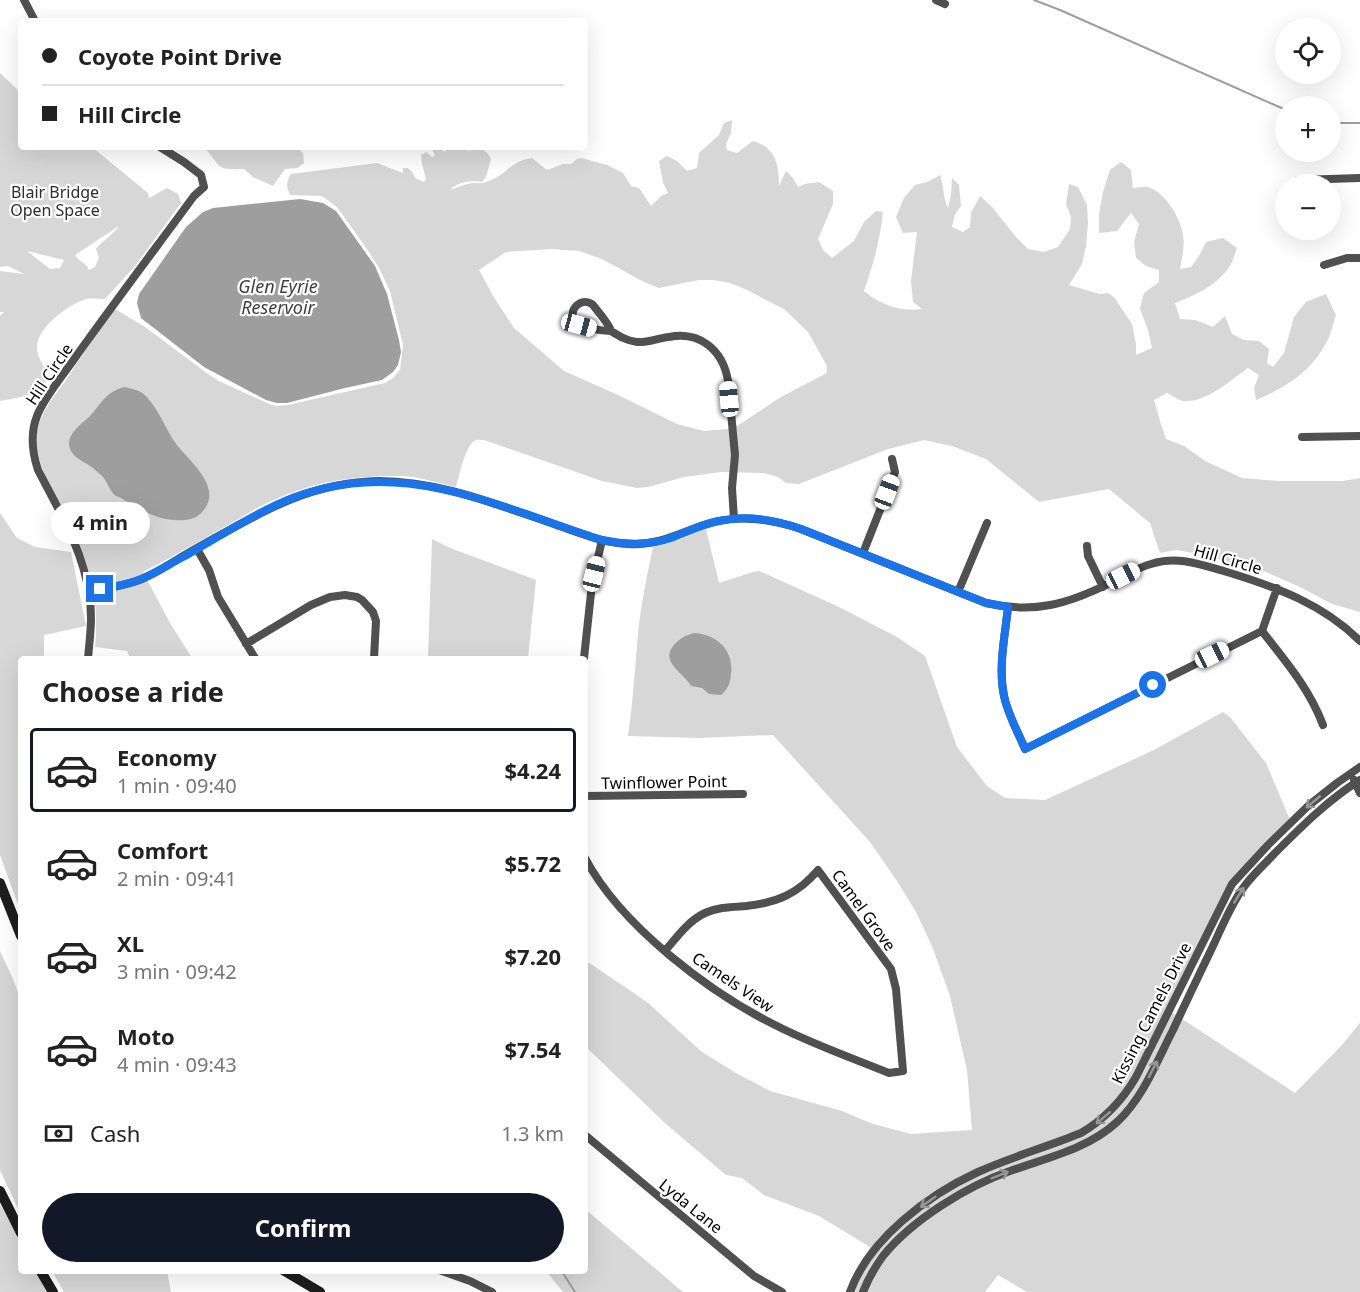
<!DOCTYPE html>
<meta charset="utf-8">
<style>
:root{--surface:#fff;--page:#f6f6f6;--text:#222;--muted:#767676;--line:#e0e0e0;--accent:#111827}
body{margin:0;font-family:"Noto Sans",sans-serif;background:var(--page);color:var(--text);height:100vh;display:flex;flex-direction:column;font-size:22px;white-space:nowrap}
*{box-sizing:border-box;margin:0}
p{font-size:20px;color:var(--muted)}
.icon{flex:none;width:33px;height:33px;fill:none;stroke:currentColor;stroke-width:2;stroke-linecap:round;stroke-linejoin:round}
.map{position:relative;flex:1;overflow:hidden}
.side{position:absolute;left:18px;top:656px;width:570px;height:618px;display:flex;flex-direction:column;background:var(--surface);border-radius:6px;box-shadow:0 6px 24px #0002}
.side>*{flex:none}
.banner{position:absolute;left:18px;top:18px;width:570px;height:132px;border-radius:6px;box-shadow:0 6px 24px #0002;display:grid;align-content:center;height:132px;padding:0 24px;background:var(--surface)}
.fabs{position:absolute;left:1275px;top:18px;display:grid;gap:12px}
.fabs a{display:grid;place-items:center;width:66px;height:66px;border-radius:50%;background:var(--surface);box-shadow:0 6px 24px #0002;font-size:30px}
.end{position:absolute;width:27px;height:27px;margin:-14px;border:8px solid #1a73e8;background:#fff;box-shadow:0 0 0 3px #fff}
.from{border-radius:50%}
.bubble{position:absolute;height:42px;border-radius:21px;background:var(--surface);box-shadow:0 6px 24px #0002;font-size:20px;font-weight:700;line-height:42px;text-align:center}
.car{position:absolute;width:18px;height:36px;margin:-18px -9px;border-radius:8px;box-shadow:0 0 4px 2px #0007;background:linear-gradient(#fff 24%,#345 0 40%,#fff 0 76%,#345 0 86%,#fff 0)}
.banner b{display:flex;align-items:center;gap:21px;height:57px;font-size:22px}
.banner b+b{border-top:2px solid var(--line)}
.banner i{width:15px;height:15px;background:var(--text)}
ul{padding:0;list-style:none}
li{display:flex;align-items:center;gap:18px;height:84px;margin:0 12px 9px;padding:0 12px;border:3px solid transparent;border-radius:6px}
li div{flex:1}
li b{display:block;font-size:22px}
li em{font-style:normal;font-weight:700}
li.current{border-color:var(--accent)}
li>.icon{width:54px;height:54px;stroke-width:1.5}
h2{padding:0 24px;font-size:27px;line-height:72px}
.pay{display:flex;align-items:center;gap:15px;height:66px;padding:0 24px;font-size:22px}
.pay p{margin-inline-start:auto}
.action{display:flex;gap:12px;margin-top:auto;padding:12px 24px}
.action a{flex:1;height:69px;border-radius:36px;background:var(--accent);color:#fff;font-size:24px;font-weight:700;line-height:69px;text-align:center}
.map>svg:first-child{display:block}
</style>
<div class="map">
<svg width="1360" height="1292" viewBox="0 0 1360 1292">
<rect width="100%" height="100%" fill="#fff"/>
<path fill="#d7d7d7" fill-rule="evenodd" d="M0 73 21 93V147H92L148 193 149 198 167 188 178 194 181 203 135 266 105 299C99 299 92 298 86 299 69 304 38 327 37 346 36 355 43 364 46 372 52 395 14 398 0 401V316L4 312H0V271L24 274 8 266 0 267ZM119 226C113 235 103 240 96 249L99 257 95 267 89 270C85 261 80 263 75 255ZM27 251 64 260 60 268 50 269Z
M732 120 731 133 726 144 727 150 737 153 753 141C758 143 764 145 767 148 778 157 779 173 779 186L786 171 793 178 798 187 805 184 819 182 833 191V204L818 239 823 250 832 258 854 241 864 222 876 211 883 212C880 240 873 265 864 291 881 305 900 312 922 309L913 302 911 281 917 232 903 233 896 217 904 198 915 185 927 182 940 175C944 186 943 198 948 208L951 195 952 178 959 185 961 206 955 214 952 227 963 232 970 227 971 213 980 196 992 207 1016 237 1028 249 1044 252 1058 247 1070 229 1071 217 1066 204 1069 184 1078 187 1087 205 1088 223 1086 246 1082 264 1069 285 1100 294 1108 293 1114 297 1132 324 1136 344V355L1152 348 1148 330 1140 309 1144 293 1159 282V270L1146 266 1136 258 1134 242 1139 224 1131 213 1117 231 1099 233V214L1103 192 1110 170 1121 162 1131 170 1133 188C1137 188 1143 186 1147 187 1165 191 1181 219 1183 235 1185 246 1182 258 1180 269L1191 267 1199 256 1206 242 1223 238 1237 248C1235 253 1233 261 1230 266 1217 285 1196 295 1175 303L1180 319 1195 320 1213 327 1225 316 1232 334 1244 340 1259 341 1269 349 1267 363 1273 367 1284 353 1294 317 1306 302 1326 294 1336 315C1333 322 1332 331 1329 337 1314 370 1287 387 1256 400L1254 388 1259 375 1248 368C1231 380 1206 403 1184 401 1179 401 1172 395 1167 393L1154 400 1160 421 1166 439 1184 446 1205 461 1242 478 1279 481H1343L1360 478V612L1332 604 1302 588 1266 572 1200 554 1176 550 1160 553 1150 523 1109 489 1039 502 986 459 952 446 924 440 888 449 799 484 786 483 778 477 764 473 721 472 684 477 648 487 637 488 602 481 484 440C480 440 477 439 474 441 465 447 459 476 456 487 438 483 420 477 402 476 359 475 315 481 276 499 259 506 243 516 228 525 200 541 172 557 143 572L170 623 192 658H130L127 651 95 647C98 612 95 589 84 556 79 542 72 527 66 514 52 487 29 457 39 424 44 407 58 392 68 377 83 354 98 331 115 309L145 327 208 374 219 381 269 404 276 406 288 405 385 383 393 378 400 370 403 345 390 291 379 268 367 249 337 207 322 196 290 195C286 187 286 182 291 174L377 163 403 173V168H408L413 173 415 178 424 182 426 179 422 164 421 155 426 152 432 157 435 156 431 147H440L444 152 451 147H465L466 150 470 151 473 148C481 148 488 151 491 159L486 177 482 182C470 180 458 182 450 190 456 188 462 185 468 184 477 181 479 186 491 180 508 173 511 161 532 158L547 170 563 164H571L577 159 581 158 607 165 623 173 631 186 639 188 651 206 661 196 668 193 663 182 659 161 667 156 677 161 687 171 697 168 699 153 719 135 724 123ZM551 249 579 251 602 259 644 282 659 288 698 280H713L730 283 745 289 784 309 808 332 827 366V372L825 374 781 397 737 426 728 429 704 431 677 424 618 395 564 371 514 328 493 296 479 270 506 252Z
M204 147H289L290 148H297L303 153 304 163 297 168 285 169 273 186 253 177 244 169C214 170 222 167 204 147Z
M0 513 17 538 35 547 71 552 86 626 44 635V658H21V913L0 855Z
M706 529 719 583 753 572 759 571 837 606 897 637 925 656 957 747 987 786 1005 798 1045 800 1154 750 1223 712 1230 717 1266 763 1290 820 1232 879 1167 1009 1295 1093 1342 1045 1360 1023V1292H1027L998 1275 985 1292H845L870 1247 819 1216 764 1195 742 1178 726 1175 666 1124 585 1046V960L647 1002 702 1052 736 1073 770 1091 842 1111 873 1124 911 1134 972 1130 967 1070 950 996 932 946 916 912 897 881 870 842 773 735 699 738 628 736C633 702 635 668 638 634 641 604 647 576 653 547L667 544Z
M432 539 450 548 536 580 528 658H428Z
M0 951 13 979 21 1000V1215L0 1170Z
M0 1204 21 1243V1270L36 1271 48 1292H0Z
M585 1209 683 1292H563L546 1271 585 1270Z
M52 1271H167L171 1292H64Z"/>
<path fill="#9e9e9e" d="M300 199 323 203 336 211 375 266 387 294 399 340 401 352 398 365 393 372 382 380 345 388 287 403H277L266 400 204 367 141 318 137 303 139 294 186 227 203 212 213 208Z
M125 387C132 389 140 390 146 396 157 408 164 424 172 438 184 458 225 485 203 511 196 520 185 521 174 520 155 519 140 509 124 500 122 498 119 497 116 496 110 492 108 483 103 477 100 474 96 471 93 468 84 461 69 457 69 443 70 431 83 423 91 415 102 402 107 391 125 387Z
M695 633C718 635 734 651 731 674 730 684 728 689 721 695L709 694 702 688 691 686C684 673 659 662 674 645 680 638 686 635 695 633Z"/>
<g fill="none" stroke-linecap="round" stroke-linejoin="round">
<path stroke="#9e9e9e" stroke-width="2" d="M1034 0 1060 10 1286 110
M1330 123H1360
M561 1270 575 1292"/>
<path stroke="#505050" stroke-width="8" d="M24 0 35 21
M936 0 945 4
M1298 180 1360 178
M1324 265 1347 258H1360
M611 331C603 331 579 328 575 321 567 310 581 297 592 304 595 307 598 312 601 315 605 321 609 325 611 331 619 336 627 341 637 342 647 343 658 338 669 337 700 331 723 350 728 381L735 455 732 488 734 519
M1302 437 1360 436
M1087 546 1088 556 1103 587
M197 549 209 570 218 597 255 658
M863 553 895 472 892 459
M89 592C107 588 125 586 142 579 159 572 174 561 190 552 251 518 305 482 379 481 440 481 497 505 554 524 579 533 603 543 629 544 658 546 681 532 707 524 738 514 771 519 801 529L986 603C1034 614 1068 604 1110 583 1123 576 1137 568 1151 564 1178 555 1202 565 1227 572 1276 587 1323 604 1360 641
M958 592 987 523
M1008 607C1005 636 998 667 1004 696 1008 715 1018 732 1025 749L1262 631 1277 588
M1262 631C1286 662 1309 688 1323 725
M246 644 311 605 330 597 345 595 357 597 362 600 373 612 376 621 374 658
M88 658C90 637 93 615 89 594 83 549 58 509 38 470 32 452 30 434 37 416 44 397 65 373 77 355 115 302 155 249 194 196L204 187 201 175 184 162 160 147
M584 658 592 584 602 540
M1354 780 1360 793
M585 796 743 794
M585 858C621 926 711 994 779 1027 815 1045 852 1058 889 1073L903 1071 896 989 891 969 818 870C798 894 776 903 746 906 732 907 718 907 705 913 688 921 677 937 665 951
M585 1135 754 1276 782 1292
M439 1270 470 1281 492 1292
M850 1292C869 1239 928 1195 978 1172 1011 1157 1047 1147 1081 1133 1105 1119 1122 1101 1136 1077L1232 884 1268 845 1308 806 1337 783 1360 767
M863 1292C868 1279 875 1267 883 1256 912 1220 967 1186 1010 1171 1046 1158 1088 1149 1117 1122 1143 1098 1157 1061 1173 1030 1186 1002 1199 975 1212 948 1221 929 1229 909 1241 891 1250 877 1263 866 1274 854 1301 827 1328 800 1360 780"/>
<path stroke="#1d1d1d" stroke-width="10" d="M0 883 21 936
M0 1191 21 1233
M40 1270 53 1292
M283 1270 320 1292"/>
</g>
<defs><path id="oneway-shaft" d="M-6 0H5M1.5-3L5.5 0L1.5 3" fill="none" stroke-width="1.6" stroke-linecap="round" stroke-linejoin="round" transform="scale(1.5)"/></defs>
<g stroke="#969696">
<use href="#oneway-shaft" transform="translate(1313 802) rotate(140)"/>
<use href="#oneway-shaft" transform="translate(1239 895) rotate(-58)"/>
<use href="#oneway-shaft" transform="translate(1153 1069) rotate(-63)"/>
<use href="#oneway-shaft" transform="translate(1103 1118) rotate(139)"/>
<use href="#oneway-shaft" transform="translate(1000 1175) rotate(-22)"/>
<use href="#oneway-shaft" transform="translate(928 1202) rotate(145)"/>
</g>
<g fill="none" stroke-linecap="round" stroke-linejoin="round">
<path stroke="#1a73e8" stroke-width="8" d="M100 589C113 587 124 585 136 581 153 575 169 564 185 556 211 541 237 525 264 511 384 447 486 503 602 540 626 545 648 546 671 538 687 532 702 524 719 521 746 515 775 520 801 529L986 603 1008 607C1005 636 998 667 1004 696 1008 715 1018 732 1025 749L1153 685"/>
</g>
<g text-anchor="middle" stroke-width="4.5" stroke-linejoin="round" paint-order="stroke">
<g font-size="16" fill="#2e2e2e" stroke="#fff">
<text x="55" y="198">Blair Bridge<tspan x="55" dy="18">Open Space</tspan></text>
</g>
<g font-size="16" fill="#000" stroke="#fff">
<text transform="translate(49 374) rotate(-56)" y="6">Hill Circle</text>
<text transform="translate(1228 559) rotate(16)" y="6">Hill Circle</text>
<text transform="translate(664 782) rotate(-1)" y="6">Twinflower Point</text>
<text transform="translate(864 910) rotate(54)" y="6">Camel Grove</text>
<text transform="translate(733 982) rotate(34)" y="6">Camels View</text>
<text transform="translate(1151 1013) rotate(-63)" y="6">Kissing Camels Drive</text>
<text transform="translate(691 1206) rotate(39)" y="6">Lyda Lane</text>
</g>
<g font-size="18" font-style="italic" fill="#3f3f3f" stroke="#fff">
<text x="278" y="293">Glen Eyrie<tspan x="278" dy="21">Reservoir</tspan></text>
</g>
</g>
</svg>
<div class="fabs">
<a><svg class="icon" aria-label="locate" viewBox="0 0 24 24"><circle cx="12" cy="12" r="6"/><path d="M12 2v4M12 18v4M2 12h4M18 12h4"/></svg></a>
<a>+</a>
<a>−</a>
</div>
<i class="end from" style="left:1153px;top:685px"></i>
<i class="end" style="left:100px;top:589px"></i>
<div class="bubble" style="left:51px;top:502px;width:99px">4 min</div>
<i class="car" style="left:579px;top:325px;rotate:105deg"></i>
<i class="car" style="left:729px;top:399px;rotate:355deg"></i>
<i class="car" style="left:887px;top:492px;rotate:21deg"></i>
<i class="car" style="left:594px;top:574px;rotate:14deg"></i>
<i class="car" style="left:1123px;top:576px;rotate:63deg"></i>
<i class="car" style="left:1212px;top:655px;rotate:64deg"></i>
<div class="banner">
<b><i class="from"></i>Coyote Point Drive</b>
<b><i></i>Hill Circle</b>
</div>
<section class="side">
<h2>Choose a ride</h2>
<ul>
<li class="current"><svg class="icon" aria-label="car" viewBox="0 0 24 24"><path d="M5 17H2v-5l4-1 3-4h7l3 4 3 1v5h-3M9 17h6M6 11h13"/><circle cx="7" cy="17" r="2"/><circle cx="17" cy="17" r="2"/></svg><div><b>Economy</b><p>1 min · 09:40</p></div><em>$4.24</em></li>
<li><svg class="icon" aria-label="car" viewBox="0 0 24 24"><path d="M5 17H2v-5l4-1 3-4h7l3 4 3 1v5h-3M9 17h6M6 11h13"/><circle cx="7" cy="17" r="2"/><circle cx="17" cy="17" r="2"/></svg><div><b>Comfort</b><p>2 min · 09:41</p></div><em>$5.72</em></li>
<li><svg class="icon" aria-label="car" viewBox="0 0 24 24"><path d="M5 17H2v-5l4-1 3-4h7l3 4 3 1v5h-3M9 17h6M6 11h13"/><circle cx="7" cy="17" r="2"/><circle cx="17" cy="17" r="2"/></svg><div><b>XL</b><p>3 min · 09:42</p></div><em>$7.20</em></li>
<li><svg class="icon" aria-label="car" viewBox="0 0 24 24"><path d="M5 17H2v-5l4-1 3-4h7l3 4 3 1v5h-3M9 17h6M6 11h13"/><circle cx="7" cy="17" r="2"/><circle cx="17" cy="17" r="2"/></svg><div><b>Moto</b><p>4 min · 09:43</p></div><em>$7.54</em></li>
</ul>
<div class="pay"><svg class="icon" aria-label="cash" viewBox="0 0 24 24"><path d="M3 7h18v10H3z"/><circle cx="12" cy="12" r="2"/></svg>Cash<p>1.3 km</p></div>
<div class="action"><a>Confirm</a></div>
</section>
</div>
